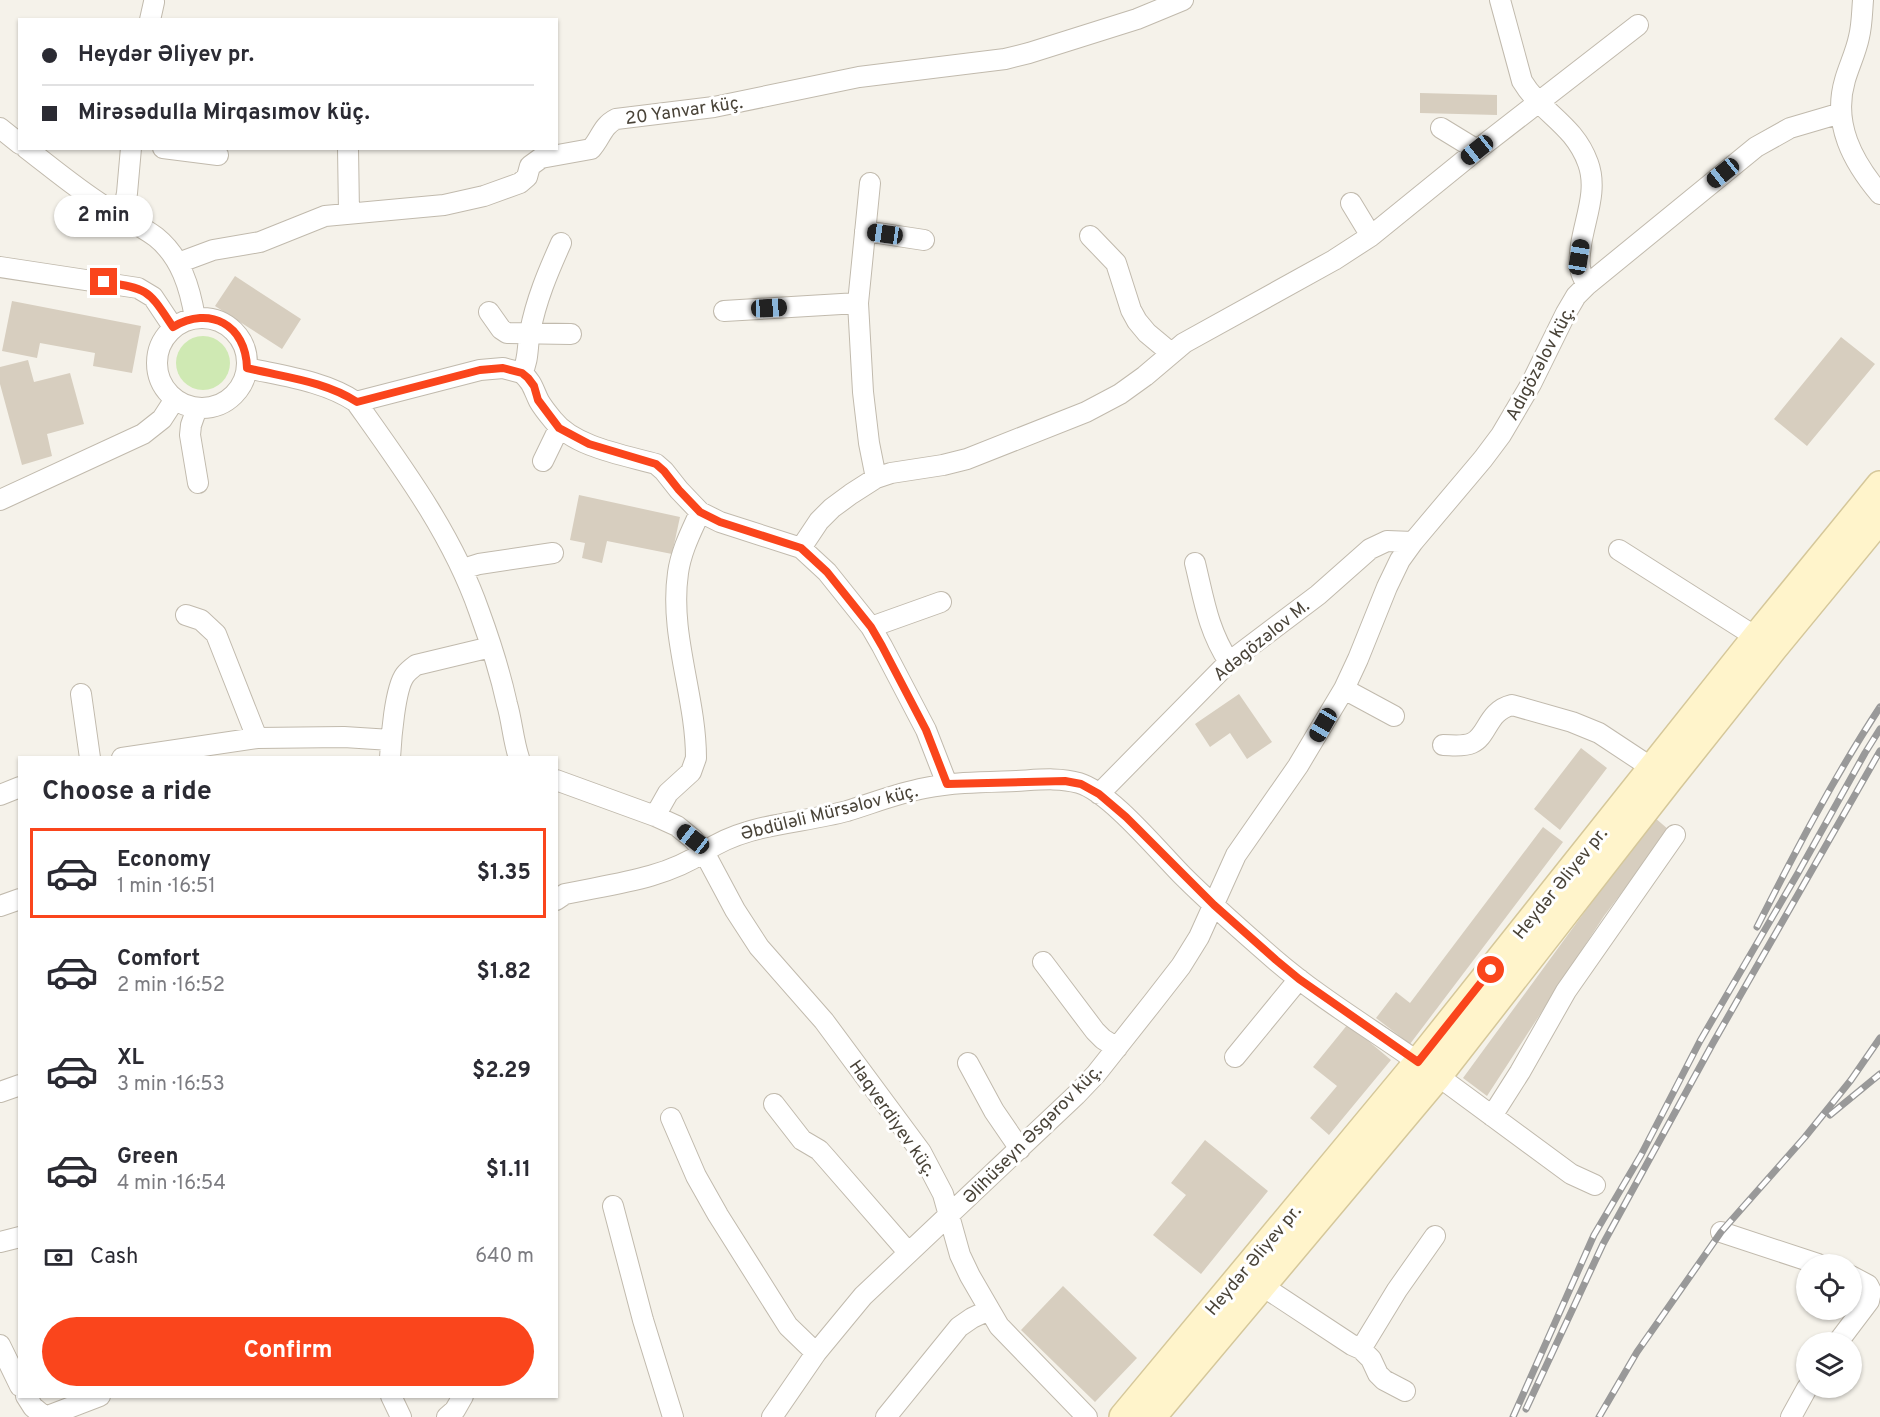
<!DOCTYPE html>
<meta charset="utf-8">
<style>
:root{--surface:#fff;--page:#f2f2f3;--text:#2b2b33;--muted:#7c7c81;--line:#e1e1e2;--accent:#fa451c}
body{margin:0;font-family:Overpass,sans-serif;background:var(--page);color:var(--text);height:100vh;display:flex;flex-direction:column;font-size:22px;white-space:nowrap}
*{box-sizing:border-box;margin:0}
p{font-size:20px;color:var(--muted)}
.icon{flex:none;width:33px;height:33px;fill:none;stroke:currentColor;stroke-width:2;stroke-linecap:round;stroke-linejoin:round}
.map{position:relative;flex:1;overflow:hidden}
.details{position:absolute;left:18px;top:756px;width:540px;height:642px;display:flex;flex-direction:column;background:var(--surface);border-radius:0px;box-shadow:0 2px 4px #0004}
.details>*{flex:none}
.hud{position:absolute;left:18px;top:18px;width:540px;height:132px;border-radius:0px;box-shadow:0 2px 4px #0004;display:grid;align-content:center;height:132px;padding:0 24px;background:var(--surface)}
.controls{position:absolute;left:1796px;top:1254px;display:grid;gap:12px}
.controls a{display:grid;place-items:center;width:66px;height:66px;border-radius:50%;background:var(--surface);box-shadow:0 2px 4px #0004;font-size:30px}
.end{position:absolute;width:27px;height:27px;margin:-14px;border:8px solid #fa451c;background:#fff;box-shadow:0 0 0 3px #fff}
.from{border-radius:50%}
.bubble{position:absolute;height:42px;border-radius:21px;background:var(--surface);box-shadow:0 2px 4px #0004;font-size:20px;font-weight:700;line-height:42px;text-align:center}
.car{position:absolute;width:18px;height:36px;margin:-18px -9px;border-radius:8px;box-shadow:0 0 4px 2px #0007;background:linear-gradient(#222 24%,#8ab4d8 0 40%,#222 0 76%,#8ab4d8 0 86%,#222 0)}
.hud b{display:flex;align-items:center;gap:21px;height:57px;font-size:22px}
.hud b+b{border-top:2px solid var(--line)}
.hud i{width:15px;height:15px;background:var(--text)}
ul{padding:0;list-style:none}
li{display:flex;align-items:center;gap:18px;height:90px;margin:0 12px 9px;padding:0 12px;border:3px solid transparent;border-radius:0px}
li div{flex:1}
li b{display:block;font-size:22px}
li em{font-style:normal;font-weight:700}
li.on{border-color:var(--accent)}
li>.icon{width:54px;height:54px;stroke-width:1.5}
h2{padding:0 24px;font-size:27px;line-height:72px}
.pay{display:flex;align-items:center;gap:15px;height:66px;padding:0 24px;font-size:22px}
.pay p{margin-inline-start:auto}
.button{display:flex;gap:12px;margin-top:auto;padding:12px 24px}
.button a{flex:1;height:69px;border-radius:36px;background:var(--accent);color:#fff;font-size:24px;font-weight:700;line-height:69px;text-align:center}
.map>svg:first-child{display:block}
</style>
<div class="map">
<svg width="1880" height="1417" viewBox="0 0 1880 1417">
<rect width="100%" height="100%" fill="#f5f2ea"/>
<path fill="#cfe9b3" d="M176 363a27 27 0 1 1 54 0a27 27 0 1 1-54 0Z"/>
<path fill="#d7cebf" d="M1420 93 1497 95V115L1420 113Z
M235 276 301 319 282 349 215 306Z
M12 301 141 326 132 373 93 366 95 353 40 343 37 358 2 351Z
M1841 337 1875 364 1807 446 1774 419Z
M28 360 34 382 70 373 84 424 47 434 52 456 22 465 0 384V367Z
M579 495 680 517 672 554 607 541 602 563 582 558 585 543 570 540Z
M1239 694 1272 742 1247 759 1230 733 1210 747 1195 724Z
M1581 748 1607 768 1560 830 1534 809Z
M1654 817 1669 830 1604 916 1487 1096 1463 1078Z
M1543 827 1563 842 1410 1044 1376 1018 1396 992 1410 1003Z
M1348 1024 1391 1060 1329 1135 1310 1118 1337 1086 1313 1067Z
M1205 1140 1268 1191 1201 1274 1153 1235 1186 1195 1171 1183Z
M1063 1286 1137 1358 1095 1402 1021 1330Z"/>
<g fill="none" stroke-linecap="round" stroke-linejoin="round">
<defs>
<path id="minor" d="M1500 0 1522 81C1541 113 1574 124 1588 163 1598 190 1585 218 1581 245 1580 254 1578 263 1581 272 1582 276 1585 281 1587 285
M1863 0C1862 12 1862 25 1859 37 1856 52 1849 66 1845 80 1832 124 1853 162 1880 194
M150 20 154 2
M0 128 20 144
M1441 128 1477 150
M26 148C52 168 77 189 104 206 121 217 140 225 156 237 181 257 190 288 195 318
M163 148 218 155
M348 148 349 213
M870 183 858 303 863 392 869 443 876 478
M1351 203 1371 236
M122 217 127 193 131 148
M865 231 924 240
M1090 236 1116 263 1131 310 1137 321 1147 333 1171 353
M561 243C548 272 536 300 530 332 527 346 529 360 522 373 533 383 533 389 539 401 543 408 548 414 553 420 574 447 624 455 656 464L664 471 679 490 700 512 720 522 801 548 827 572 871 627 882 646 926 730 947 784
M178 263 213 250 260 242 325 216 444 205 484 196 520 183 527 177 530 166 541 158 591 149C601 138 602 126 616 119L714 107 859 77 1005 59 1029 53 1137 19 1183 0
M0 267 138 288 153 297 173 327
M724 311 858 303
M489 312 501 329 507 333 571 334
M157 363a45 45 0 1 1 90 0a45 45 0 1 1-90 0Z
M247 368C283 376 325 381 356 402 403 468 452 534 479 611 490 641 500 672 507 704 512 721 513 740 519 758
M356 402 480 370 503 368 522 373
M197 408 191 425 190 435 198 483
M543 461 559 428
M0 500 143 434 162 419 175 399
M801 548 819 521 832 508 851 494 876 478 891 473 943 465 967 459 1086 412 1120 394 1145 376 1184 343 1334 260 1371 236 1477 150 1638 25
M1619 550 1756 637
M1195 563C1204 600 1208 630 1229 662
M463 569 479 564 553 553
M186 615 201 620 216 634 257 738
M871 627 941 602
M1344 689 1394 716
M81 694 90 758
M1443 745C1452 745 1463 747 1472 743 1488 736 1487 711 1512 705L1572 722 1599 733 1652 768
M122 758 257 738 344 737 391 740
M390 758C391 739 395 688 405 675 408 671 412 668 416 665L491 647
M556 780 655 816 677 826 693 839 704 852C746 823 799 824 847 811 873 803 898 793 925 788 955 782 986 782 1016 781 1036 780 1059 777 1079 783 1110 792 1159 852 1183 876 1212 905 1243 932 1274 959 1318 997 1370 1028 1418 1062
M1099 794 1229 662 1318 595 1370 549 1387 541 1413 542
M0 795 20 787
M655 816 668 793 691 772 696 758C696 696 669 635 678 573 681 551 691 532 700 512
M556 900 565 894C612 884 664 879 704 852L735 910 759 947 824 1021 921 1152 943 1194 960 1255 970 1276 999 1326 1087 1417
M0 906 20 899
M1043 962 1095 1031 1103 1039 1117 1048
M1235 1057 1299 979
M968 1063 994 1111 1020 1149
M1438 1076 1571 1174 1595 1185
M0 1092 20 1085
M774 1104 802 1140 819 1150 827 1159 908 1252
M1492 1116 1520 1072 1566 991 1675 835
M671 1118 696 1176 718 1215 788 1326 816 1353
M613 1206 643 1320 673 1417
M1721 1232 1818 1264
M0 1242 20 1237
M1261 1285 1352 1345 1361 1349 1397 1290 1435 1236
M1838 1342 1869 1301 1871 1291 1868 1285 1851 1276
M0 1345 20 1386
M1361 1349 1371 1359 1378 1374 1384 1380 1405 1391
M26 1396 33 1407 45 1417
M391 1396 401 1417
M45 1417 100 1396
M447 1417 455 1410 463 1396
M772 1417 816 1353 863 1296 1076 1095 1096 1074 1153 1002 1181 966 1199 937 1236 855 1298 766 1344 689 1358 659 1387 587 1400 560 1413 542 1483 459 1501 435 1531 384 1566 313 1576 296 1587 285 1756 147 1790 128 1841 113
M886 1417 959 1327 972 1318 989 1310
M1791 1417 1807 1388"/>
<path id="secondary" d="M1123 1417 1418 1062 1756 637 1880 485
M1152 1417 1438 1076 1668 781 1773 649 1880 519"/>
</defs>
<use href="#minor" stroke="#c1baad" stroke-width="22"/>
<use href="#secondary" stroke="#d5c79a" stroke-width="30"/>
<use href="#minor" stroke="#fff" stroke-width="20"/>
<use href="#secondary" stroke="#fff4cb" stroke-width="27"/>
<defs>
<path id="rail" d="M1757 927C1795 852 1834 777 1880 707
M1830 1115 1880 1074
M1526 1409 1603 1244 1713 1043 1880 751
M1513 1417 1594 1235 1641 1155 1700 1041 1798 873 1865 753 1880 729
M1599 1417 1637 1352 1721 1232 1805 1137 1851 1080 1880 1038"/>
</defs>
<use href="#rail" stroke="#999" stroke-width="7"/>
<use href="#rail" stroke="#fff" stroke-width="4.5" stroke-dasharray="14" stroke-linecap="butt"/>
</g>
<g fill="none" stroke-linecap="round" stroke-linejoin="round">
<path stroke="#fa451c" stroke-width="8" d="M104 282C150 289 148 290 173 327 210 305 246 325 247 368 283 377 325 381 357 402L480 370 503 368 522 373 528 378 534 386 538 400 559 428 589 444 656 464 664 471 679 490 700 512 720 522 801 548 827 572 871 627 882 646 926 730 947 784 1065 781 1081 784 1099 794 1126 817 1214 905 1276 960 1299 979 1418 1062 1491 970"/>
</g>
<g text-anchor="middle" stroke-width="6" stroke-linejoin="round" paint-order="stroke">
<g font-size="18" fill="#494338" stroke="#fff">
<text transform="translate(684 110) rotate(-8)" y="6">20 Yanvar küç.</text>
<text transform="translate(1540 363) rotate(-62)" y="6">Adıgözəlov küç.</text>
<text transform="translate(1261 640) rotate(-39)" y="6">Adəgözəlov M.</text>
<text transform="translate(829 812) rotate(-14)" y="6">Əbdüləli Mürsəlov küç.</text>
<text transform="translate(1560 883) rotate(-51)" y="6">Heydər Əliyev pr.</text>
<text transform="translate(893 1118) rotate(55)" y="6">Haqverdiyev küç.</text>
<text transform="translate(1032 1134) rotate(-45)" y="6">Əlihüseyn Əsgərov küç.</text>
<text transform="translate(1253 1260) rotate(-50)" y="6">Heydər Əliyev pr.</text>
</g>
</g>
</svg>
<div class="controls">
<a><svg class="icon" aria-label="locate" viewBox="0 0 24 24"><circle cx="12" cy="12" r="6"/><path d="M12 2v4M12 18v4M2 12h4M18 12h4"/></svg></a>
<a><svg class="icon" aria-label="layers" viewBox="0 0 24 24"><path d="M12 4l9 5-9 5-9-5zM3 14l9 5 9-5"/></svg></a>
</div>
<i class="end from" style="left:1491px;top:970px"></i>
<i class="end" style="left:104px;top:282px"></i>
<div class="bubble" style="left:54px;top:195px;width:99px">2 min</div>
<i class="car" style="left:1477px;top:150px;rotate:231deg"></i>
<i class="car" style="left:1723px;top:173px;rotate:231deg"></i>
<i class="car" style="left:885px;top:234px;rotate:278deg"></i>
<i class="car" style="left:1579px;top:257px;rotate:9deg"></i>
<i class="car" style="left:769px;top:308px;rotate:87deg"></i>
<i class="car" style="left:1323px;top:725px;rotate:210deg"></i>
<i class="car" style="left:693px;top:839px;rotate:308deg"></i>
<div class="hud">
<b><i class="from"></i>Heydər Əliyev pr.</b>
<b><i></i>Mirəsədulla Mirqasımov küç.</b>
</div>
<section class="details">
<h2>Choose a ride</h2>
<ul>
<li class="on"><svg class="icon" aria-label="car" viewBox="0 0 24 24"><path d="M5 17H2v-5l4-1 3-4h7l3 4 3 1v5h-3M9 17h6M6 11h13"/><circle cx="7" cy="17" r="2"/><circle cx="17" cy="17" r="2"/></svg><div><b>Economy</b><p>1 min · 16:51</p></div><em>$1.35</em></li>
<li><svg class="icon" aria-label="car" viewBox="0 0 24 24"><path d="M5 17H2v-5l4-1 3-4h7l3 4 3 1v5h-3M9 17h6M6 11h13"/><circle cx="7" cy="17" r="2"/><circle cx="17" cy="17" r="2"/></svg><div><b>Comfort</b><p>2 min · 16:52</p></div><em>$1.82</em></li>
<li><svg class="icon" aria-label="car" viewBox="0 0 24 24"><path d="M5 17H2v-5l4-1 3-4h7l3 4 3 1v5h-3M9 17h6M6 11h13"/><circle cx="7" cy="17" r="2"/><circle cx="17" cy="17" r="2"/></svg><div><b>XL</b><p>3 min · 16:53</p></div><em>$2.29</em></li>
<li><svg class="icon" aria-label="car" viewBox="0 0 24 24"><path d="M5 17H2v-5l4-1 3-4h7l3 4 3 1v5h-3M9 17h6M6 11h13"/><circle cx="7" cy="17" r="2"/><circle cx="17" cy="17" r="2"/></svg><div><b>Green</b><p>4 min · 16:54</p></div><em>$1.11</em></li>
</ul>
<div class="pay"><svg class="icon" aria-label="cash" viewBox="0 0 24 24"><path d="M3 7h18v10H3z"/><circle cx="12" cy="12" r="2"/></svg>Cash<p>640 m</p></div>
<div class="button"><a>Confirm</a></div>
</section>
</div>
